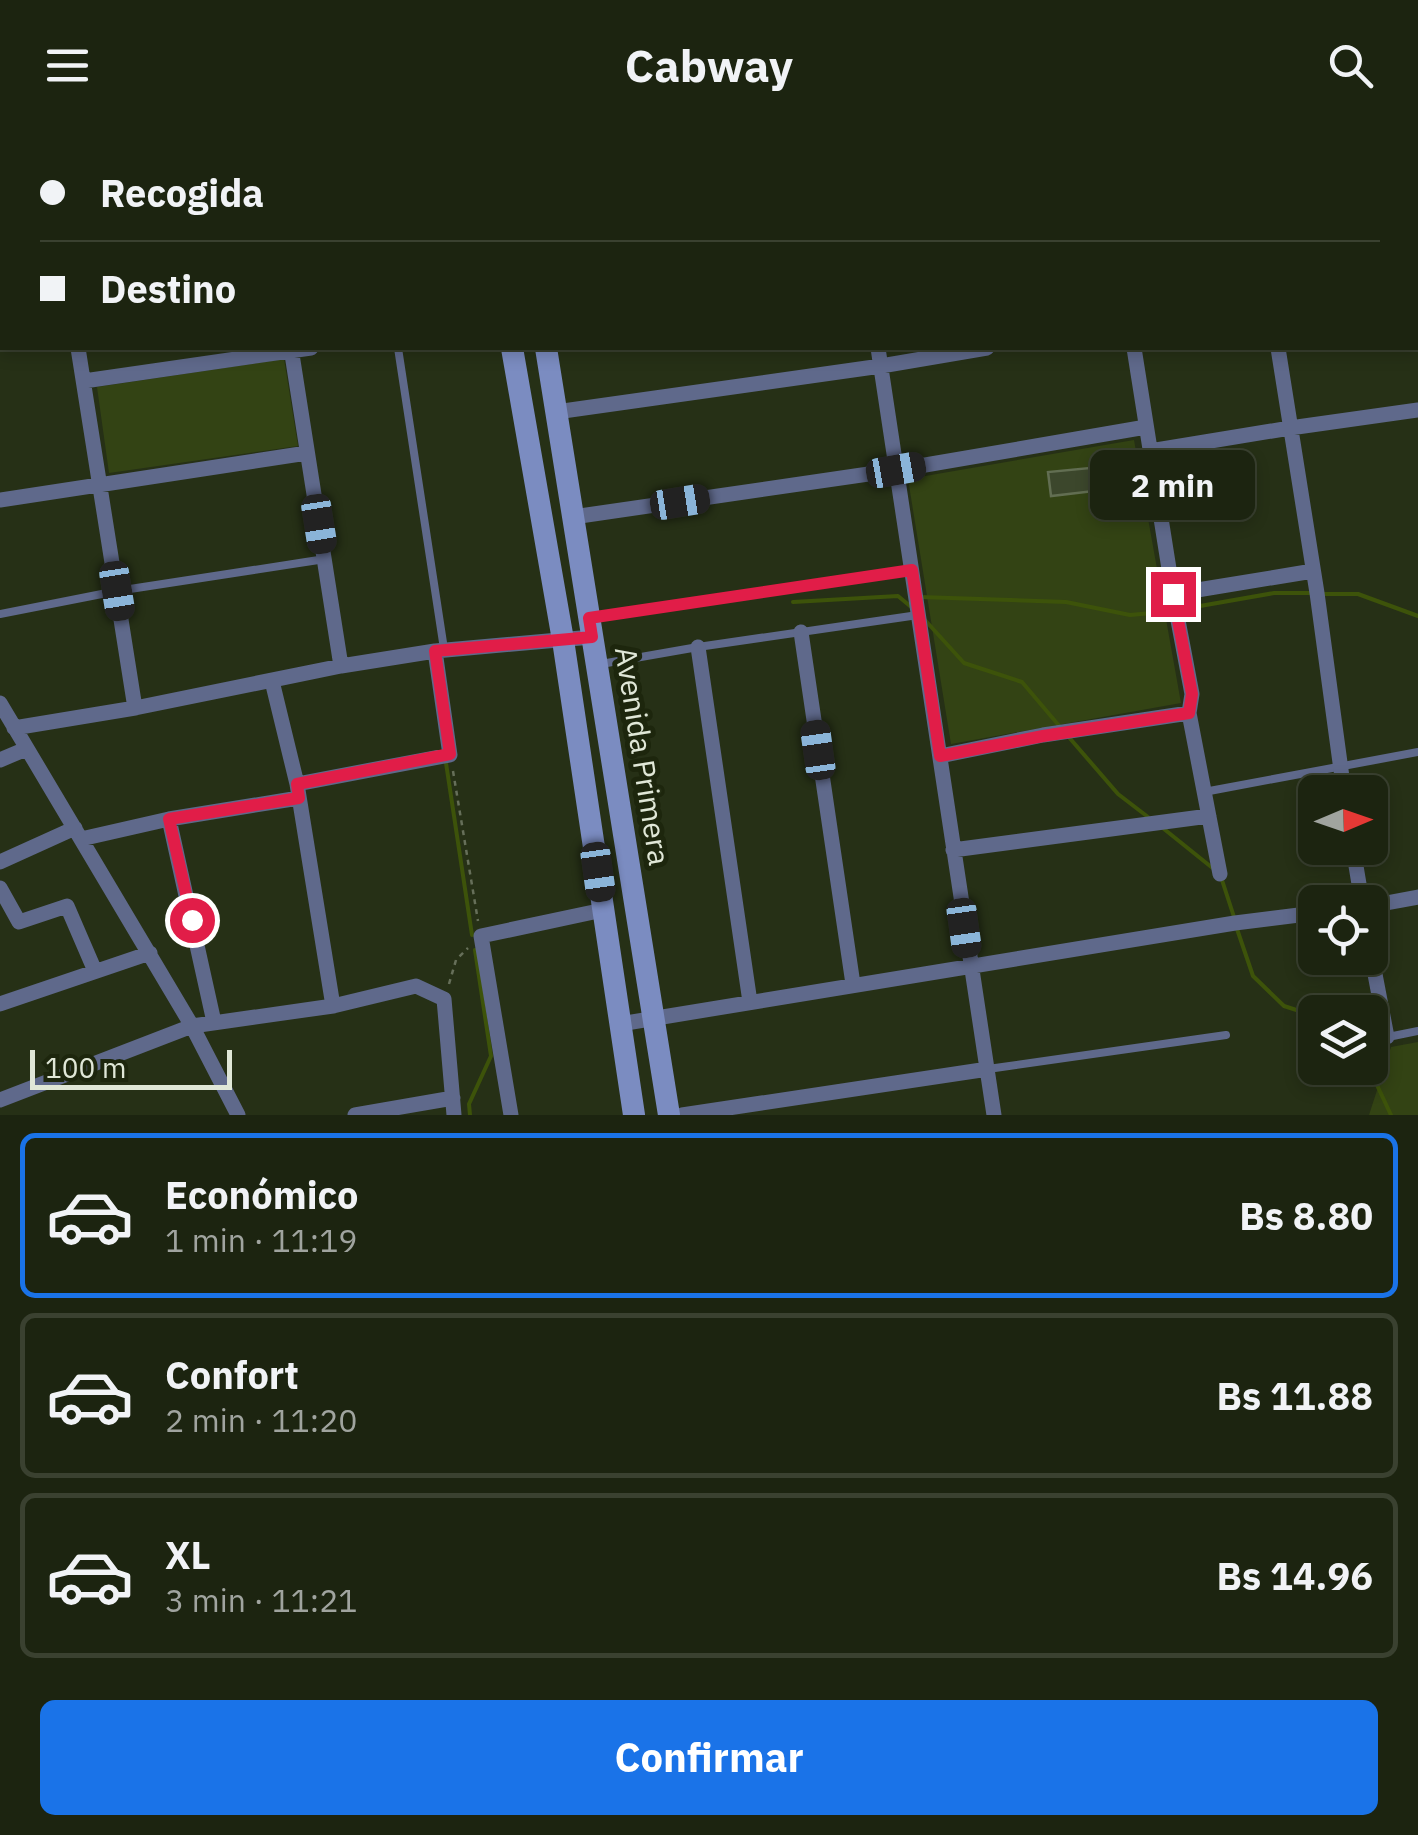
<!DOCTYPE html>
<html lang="es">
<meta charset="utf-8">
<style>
:root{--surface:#1c2410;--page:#252c19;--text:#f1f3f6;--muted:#a0a49f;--line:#3a4130;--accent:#1a73e8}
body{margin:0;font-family:"IBM Plex Sans",sans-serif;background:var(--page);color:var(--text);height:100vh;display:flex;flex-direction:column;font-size:38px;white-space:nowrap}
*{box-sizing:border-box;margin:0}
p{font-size:32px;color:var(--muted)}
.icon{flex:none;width:55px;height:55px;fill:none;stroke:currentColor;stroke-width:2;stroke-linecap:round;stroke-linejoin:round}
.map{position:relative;height:985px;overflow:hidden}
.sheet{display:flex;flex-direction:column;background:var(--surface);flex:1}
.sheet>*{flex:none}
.top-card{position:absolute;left:0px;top:0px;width:1420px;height:220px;box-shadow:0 5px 15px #0003,0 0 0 2px var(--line);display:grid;align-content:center;height:220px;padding:0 40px;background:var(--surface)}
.needle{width:65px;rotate:88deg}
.tools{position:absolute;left:1298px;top:645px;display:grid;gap:20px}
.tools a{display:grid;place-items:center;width:90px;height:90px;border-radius:15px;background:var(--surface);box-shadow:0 5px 15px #0003,0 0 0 2px var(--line);font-size:50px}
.scale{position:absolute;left:30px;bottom:25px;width:202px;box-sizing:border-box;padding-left:10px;border:5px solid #e0e7d7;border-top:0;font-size:28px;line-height:35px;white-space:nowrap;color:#e0e7d7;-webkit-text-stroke:8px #1d260d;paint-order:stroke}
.end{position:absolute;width:45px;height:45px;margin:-22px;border:12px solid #e11d48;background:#fff;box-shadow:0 0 0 5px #fff}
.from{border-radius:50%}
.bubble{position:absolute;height:70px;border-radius:15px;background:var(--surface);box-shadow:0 5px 15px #0003,0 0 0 2px var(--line);font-size:32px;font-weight:700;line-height:70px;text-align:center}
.car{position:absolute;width:30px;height:60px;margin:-30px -15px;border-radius:12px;box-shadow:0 0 8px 2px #0007;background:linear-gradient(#222 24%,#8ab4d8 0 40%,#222 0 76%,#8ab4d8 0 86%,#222 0)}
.top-card b{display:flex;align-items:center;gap:35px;height:95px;font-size:38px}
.top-card b+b{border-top:2px solid var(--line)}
.top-card i{width:25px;height:25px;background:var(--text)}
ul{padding:18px 0 0;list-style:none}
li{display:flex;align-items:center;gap:30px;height:165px;margin:0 20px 15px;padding:0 20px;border:5px solid var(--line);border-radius:15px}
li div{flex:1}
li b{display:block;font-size:38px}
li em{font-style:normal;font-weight:700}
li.selected{border-color:var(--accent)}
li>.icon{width:90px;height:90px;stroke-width:1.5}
.cta{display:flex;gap:20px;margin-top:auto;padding:20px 40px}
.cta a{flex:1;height:115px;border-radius:15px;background:var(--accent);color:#fff;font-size:40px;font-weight:700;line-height:115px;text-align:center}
header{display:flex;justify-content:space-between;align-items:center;height:130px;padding:0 40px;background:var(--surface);font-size:45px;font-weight:700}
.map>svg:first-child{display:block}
</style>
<header><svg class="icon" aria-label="menu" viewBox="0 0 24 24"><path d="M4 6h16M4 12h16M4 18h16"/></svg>Cabway<svg class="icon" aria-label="search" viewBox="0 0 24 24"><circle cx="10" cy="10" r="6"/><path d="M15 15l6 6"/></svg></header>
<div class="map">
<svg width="1418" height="985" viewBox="0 0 1418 985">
<rect width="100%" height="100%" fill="#263016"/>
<path fill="#334314" d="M284 229 298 316 109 343 97 257Z
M1134 310 1181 573 951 614 908 349Z
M1418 912V985H1369L1391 917Z"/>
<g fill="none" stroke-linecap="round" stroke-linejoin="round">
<path stroke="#3d530a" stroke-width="4" d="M1322 464H1358L1418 486
M920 467 1066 472 1130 485 1174 481
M793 472 898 466 910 476
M1183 479 1274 463H1312
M924 489 964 533 1022 552 1061 598
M1067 605 1118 664 1148 687
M446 633 472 805
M1164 699 1215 740
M1221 747 1235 790
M1237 799 1253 846 1284 876 1315 886
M1369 938 1391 985
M470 985 469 974 491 926 475 820"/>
</g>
<path fill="#3c472c" stroke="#626e52" stroke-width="2.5" d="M1100 337 1103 360 1051 366 1048 342Z"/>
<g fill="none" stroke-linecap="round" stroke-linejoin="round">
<path stroke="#666f59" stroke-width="2.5" stroke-dasharray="5 5" stroke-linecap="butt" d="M453 641 478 791
M449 854 456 830 468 818"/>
<path stroke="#5f698b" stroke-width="8" d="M365 0V2
M398 218 444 519
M0 484 117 461 325 429
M590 488 912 439
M601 534 698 517 918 485
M1204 662 1418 622
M1388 907 1418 901
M988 939 1226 905"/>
<path stroke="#5f698b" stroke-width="15" d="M44 0V2
M262 0V2
M843 0 844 2
M1100 0V2
M1245 0 1246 2
M1379 0V2
M965 2 982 0
M1169 2 1182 0
M78 218 135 578
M291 218 341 536
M878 218 994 985
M1134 218 1173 464 1192 564 1189 583 1220 744
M1278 218 1317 463 1344 662
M84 251 311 218
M556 282 881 236 987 218
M1150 321 1290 298 1418 280
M0 370 307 323
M573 387 896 340 1146 297
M1173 464 1313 441
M801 502 853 854
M698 517 750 872
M272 551 297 654 333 876
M0 573 192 896 238 985
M14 598 135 578 341 536 435 521 592 507
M940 626 1043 605 1189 583
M0 630 26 619
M297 654 450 625 435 521
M169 689 214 892
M81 709 169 689 299 668
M1353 718 1362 772
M953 720 1209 686
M0 732 75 698
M0 758 19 792 67 776 95 841
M1370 776 1418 767
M1370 818 1387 907
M0 874 150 823
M620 894 1235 793 1315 783
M0 970 192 896 333 876 416 856 444 869 454 985
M355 985 453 968
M511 985 481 806 603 780
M682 985 988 939"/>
<path stroke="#7b8cc1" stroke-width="22" d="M475 0 476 2
M511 0V2
M232 2 248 0
M0 41 2 40
M512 218 563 510 634 985
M546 218 669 985"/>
</g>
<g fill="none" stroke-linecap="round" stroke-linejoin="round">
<path stroke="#e11d48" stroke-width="12" d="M192 790 169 689 299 668 297 654 450 624 435 521 592 507 589 488 912 440 940 626 1043 606 1189 583 1192 564 1173 464"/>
</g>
<g text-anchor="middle" stroke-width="10" stroke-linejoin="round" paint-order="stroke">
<g font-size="30" fill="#e0e7d7" stroke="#1d260d">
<text transform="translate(642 626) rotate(81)" y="10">Avenida Primera</text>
</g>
</g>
</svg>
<div class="tools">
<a><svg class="needle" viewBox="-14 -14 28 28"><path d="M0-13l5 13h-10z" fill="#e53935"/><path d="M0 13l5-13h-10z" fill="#a0a49f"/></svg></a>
<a><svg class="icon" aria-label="locate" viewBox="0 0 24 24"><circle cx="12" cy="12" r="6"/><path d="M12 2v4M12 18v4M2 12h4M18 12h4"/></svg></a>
<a><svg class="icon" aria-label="layers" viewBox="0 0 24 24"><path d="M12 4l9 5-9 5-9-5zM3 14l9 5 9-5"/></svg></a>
</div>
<div class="scale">100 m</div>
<i class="end from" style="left:192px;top:790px"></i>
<i class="end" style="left:1173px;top:464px"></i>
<div class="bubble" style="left:1090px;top:320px;width:165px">2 min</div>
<i class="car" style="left:896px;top:340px;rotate:80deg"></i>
<i class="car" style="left:680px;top:372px;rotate:81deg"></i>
<i class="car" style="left:319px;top:394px;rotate:171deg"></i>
<i class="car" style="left:117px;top:461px;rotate:171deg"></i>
<i class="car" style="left:818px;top:620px;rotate:352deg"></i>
<i class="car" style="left:598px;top:742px;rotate:172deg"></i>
<i class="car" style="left:964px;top:798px;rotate:172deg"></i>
<div class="top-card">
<b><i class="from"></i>Recogida</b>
<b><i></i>Destino</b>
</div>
</div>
<section class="sheet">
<ul>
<li class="selected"><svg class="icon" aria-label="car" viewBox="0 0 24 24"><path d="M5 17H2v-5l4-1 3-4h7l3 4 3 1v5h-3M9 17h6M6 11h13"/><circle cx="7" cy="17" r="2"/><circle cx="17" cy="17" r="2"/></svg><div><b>Económico</b><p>1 min · 11:19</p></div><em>Bs 8.80</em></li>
<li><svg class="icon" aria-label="car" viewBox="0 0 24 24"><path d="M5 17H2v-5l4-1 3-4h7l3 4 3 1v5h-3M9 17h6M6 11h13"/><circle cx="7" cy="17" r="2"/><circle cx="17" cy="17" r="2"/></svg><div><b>Confort</b><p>2 min · 11:20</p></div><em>Bs 11.88</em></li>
<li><svg class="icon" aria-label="car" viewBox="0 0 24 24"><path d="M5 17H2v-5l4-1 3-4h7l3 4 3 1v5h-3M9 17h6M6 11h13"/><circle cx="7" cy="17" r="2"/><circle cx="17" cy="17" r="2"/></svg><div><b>XL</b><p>3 min · 11:21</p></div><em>Bs 14.96</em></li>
</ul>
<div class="cta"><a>Confirmar</a></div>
</section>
